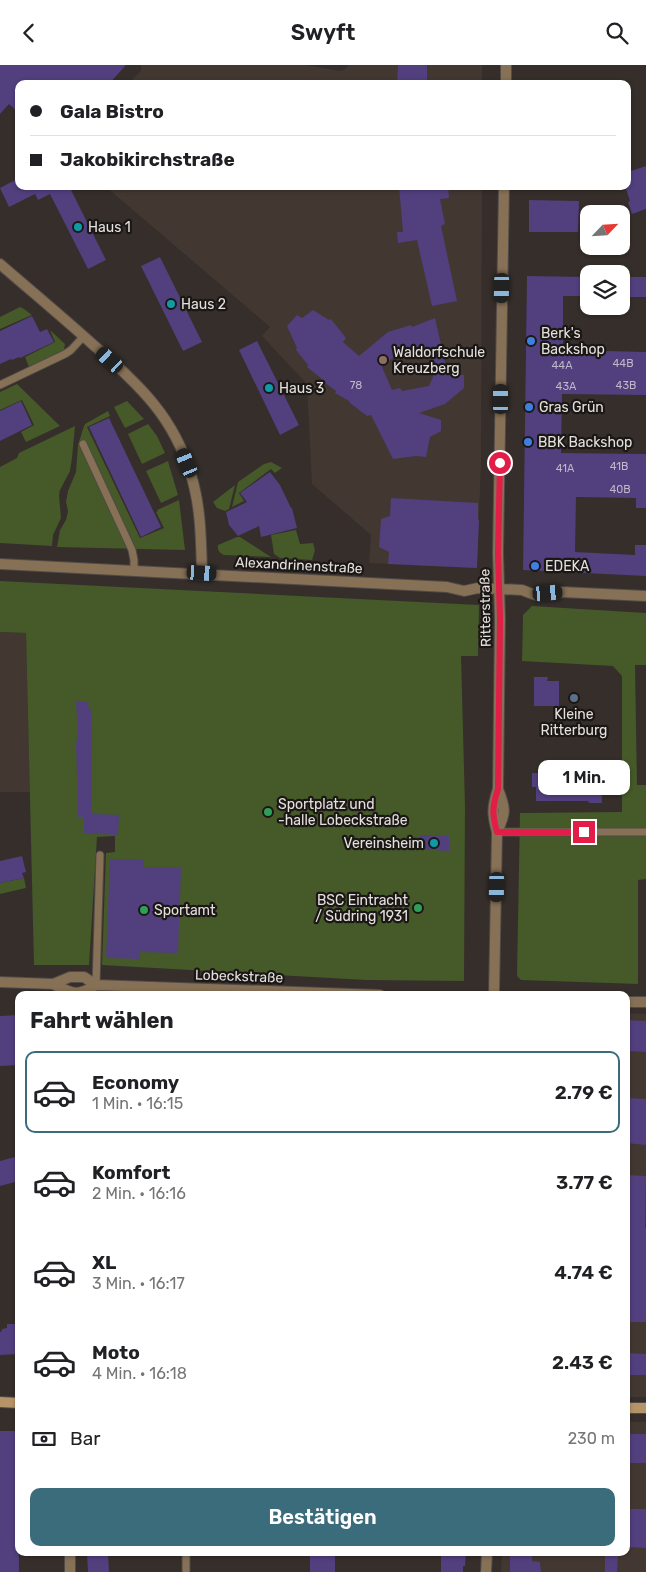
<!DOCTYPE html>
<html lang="de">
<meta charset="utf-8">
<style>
:root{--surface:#fff;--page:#f6f6f6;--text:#202124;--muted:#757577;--line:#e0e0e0;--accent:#3b6c7c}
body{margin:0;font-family:Rubik,sans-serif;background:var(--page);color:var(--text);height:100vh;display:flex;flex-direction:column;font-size:19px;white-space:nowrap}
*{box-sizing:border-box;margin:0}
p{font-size:16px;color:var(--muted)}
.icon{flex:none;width:28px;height:28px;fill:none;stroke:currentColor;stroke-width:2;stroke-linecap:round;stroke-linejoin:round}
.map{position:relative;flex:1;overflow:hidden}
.details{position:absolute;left:15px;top:926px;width:615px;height:565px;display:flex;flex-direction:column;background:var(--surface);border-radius:10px;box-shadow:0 1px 4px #0004}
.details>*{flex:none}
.banner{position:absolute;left:15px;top:15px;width:616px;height:110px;border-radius:10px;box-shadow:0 1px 4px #0004;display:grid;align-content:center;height:110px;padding:0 15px;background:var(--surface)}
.needle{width:32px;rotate:65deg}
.buttons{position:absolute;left:580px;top:140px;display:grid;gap:10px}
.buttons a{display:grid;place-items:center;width:50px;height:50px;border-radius:10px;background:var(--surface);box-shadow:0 1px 4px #0004;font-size:25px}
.end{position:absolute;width:22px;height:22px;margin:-11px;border:6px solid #e11d48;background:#fff;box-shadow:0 0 0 2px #fff}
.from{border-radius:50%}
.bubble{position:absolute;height:35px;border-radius:10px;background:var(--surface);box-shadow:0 1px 4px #0004;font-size:16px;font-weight:600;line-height:35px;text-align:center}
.car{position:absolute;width:15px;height:30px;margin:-15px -8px;border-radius:6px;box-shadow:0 0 4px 1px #0007;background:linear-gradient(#222 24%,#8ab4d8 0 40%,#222 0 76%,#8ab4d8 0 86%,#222 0)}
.banner b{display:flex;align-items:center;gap:18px;height:48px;font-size:19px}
.banner b+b{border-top:1px solid var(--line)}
.banner i{width:12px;height:12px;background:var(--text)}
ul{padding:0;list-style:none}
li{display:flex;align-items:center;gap:15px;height:82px;margin:0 10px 8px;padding:0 5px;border:2px solid transparent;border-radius:10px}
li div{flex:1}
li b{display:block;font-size:19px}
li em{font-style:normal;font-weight:600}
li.current{border-color:var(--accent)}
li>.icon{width:45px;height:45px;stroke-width:1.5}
h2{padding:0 15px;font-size:22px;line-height:60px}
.pay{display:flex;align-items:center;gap:12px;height:55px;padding:0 15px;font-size:19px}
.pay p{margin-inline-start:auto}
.primary-button{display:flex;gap:10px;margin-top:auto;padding:10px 15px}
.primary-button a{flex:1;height:58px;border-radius:10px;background:var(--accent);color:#fff;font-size:20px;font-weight:600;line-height:58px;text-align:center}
header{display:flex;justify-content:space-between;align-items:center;height:65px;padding:0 15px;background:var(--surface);font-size:22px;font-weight:600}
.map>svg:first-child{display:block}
</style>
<header><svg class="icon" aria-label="back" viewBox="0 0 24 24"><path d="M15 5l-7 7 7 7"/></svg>Swyft<svg class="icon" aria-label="search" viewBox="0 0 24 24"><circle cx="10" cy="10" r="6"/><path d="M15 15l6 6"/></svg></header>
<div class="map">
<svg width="646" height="1507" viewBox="0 0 646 1507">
<rect width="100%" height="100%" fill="#352e2a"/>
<path fill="#433731" d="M141 0H306L339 6 344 5 349 0H482V19H128L141 6Z
M105 121H482L481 397 477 503 369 498 371 470 312 419 307 319 262 271 270 262Z
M0 567 26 568 30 727H0Z
M626 948 646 949V1332H626Z
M626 1357H646V1507H501L502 1488H626Z"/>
<path fill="#455929" d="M20 242 24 244 32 250 0 264V252Z
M50 265 65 279 64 285 29 302 25 292 55 277Z
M17 319 18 320 60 361 26 377 21 367 34 360 22 335 0 345V327Z
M127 336 144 354 125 363 114 342Z
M108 346 110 351 87 362 140 473 164 463 156 447 158 446 157 445 179 435 185 485 57 482 60 465 66 455 68 446 66 437 68 426 76 407 78 380 83 364 85 359Z
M148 359 157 371 165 388 142 399 128 369Z
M75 361 72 393 70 406 60 425 59 430 61 453 53 470 52 481 0 478V402L17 393 19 388Z
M168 396 178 430 161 438 146 406Z
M271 397 282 403 275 408 271 404 239 428 244 436 232 442 238 417 264 399Z
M235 420 229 444 225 446 217 443 213 437Z
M296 465 300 479 313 478 315 485 312 495 280 493 274 489 271 470Z
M237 472H240L271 492 224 490C219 488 217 485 218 480Z
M0 516 479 540 478 591H461L465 741 464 916 366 915 102 900 106 788 115 787V771L97 772 89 900H34L26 568 0 567Z
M532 541 646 548V600H635L637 720H646V814L638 815V919L521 915 517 911 520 748 622 747V611L613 601 522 596 523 550Z
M24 813 26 823 0 829V818Z"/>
<path fill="#513f7e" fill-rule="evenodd" d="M0 0H126L109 19H19V48L9 39 0 49Z
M398 0H427V19H397Z
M646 101V144L632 149 628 137 630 136 625 121H628V107Z
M19 113V121H69L106 195 88 204 50 129 38 135 35 129 9 142 0 123Z
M399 121H448L449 133 440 134 445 159 441 161 457 236 432 241 417 175 398 178 397 167H403Z
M529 135 579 136 578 167H529Z
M160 192 202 277 183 286 141 201Z
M527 211 589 212V231H563V285L646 287V330L562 329 561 388 646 389V443H636V433L576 432 575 487 635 490V480H646V511L523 505Z
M621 212H646V232H621Z
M313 245 329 255 331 254 346 273 343 277 359 291 388 267 411 260 412 262 435 253 447 306H448L450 310H464V323L445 339 419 348 441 355V366L430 372 426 392 416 391 393 394 371 350 367 351 350 338 349 336 335 328 336 326 321 315 322 314 307 302 308 300 296 285 297 283 287 261 297 250 302 253ZM404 284 410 288 430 284 435 307 429 321 402 326 400 323 392 325 382 302Z
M32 251 40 267 47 264 54 277 20 293 19 292 12 295 11 294 0 299V266Z
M257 276 299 360 280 370 239 285Z
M21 336 32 360 0 376V346Z
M109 353 161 462 141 472 89 362Z
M270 407 280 420 291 443H292L297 463 261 472 259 461 238 471 229 460 226 447 247 437 240 428Z
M391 433 478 438V455H479L477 503 388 499 389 487 379 482 381 454 390 451Z
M534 612H548L547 616H559V641H534Z
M76 636H88L89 646 91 645 92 749 119 750 118 770 84 768V752H78L76 676H77L78 667Z
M561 701H585V707L601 708 602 738H589L588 736H536V722H532V708L561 709Z
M419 770 449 771V786L418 784Z
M22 791 26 807 22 808 24 813 0 818V796Z
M110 794 144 795V802L181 803 178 888 140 887V894L106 893Z
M19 950V1000L0 1001V951Z
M626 955 646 956V987L626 986Z
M626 1033 646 1034V1080L626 1078Z
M19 1091V1116L0 1121V1096Z
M626 1110 646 1111 645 1163H646V1257H629V1128H626Z
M7 1259H19V1289L0 1290V1267L2 1266V1264L7 1263Z
M626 1288 646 1289V1310H628L626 1309Z
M0 1366H19L18 1434 19 1507H0Z
M626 1369H646V1398H626Z
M626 1444H646V1483L626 1482Z
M87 1488H108L109 1507H88Z
M310 1488H335V1507H310Z
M441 1488H466L465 1501H463V1507H441Z
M510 1488H532V1496L540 1497 541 1507H510Z
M605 1488H618L617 1507H605Z"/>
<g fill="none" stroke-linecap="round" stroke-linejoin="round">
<defs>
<path id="service" d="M0 320 65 289 71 285 83 272
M83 379 132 485 134 495V505
M497 767H646
M96 920 100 790
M186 1488V1507"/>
<path id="minor" d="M506 19V0
M0 199C30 225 60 250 89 276 136 318 172 347 191 410 201 442 201 475 202 508
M0 499 447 522 464 526 478 523 522 525 535 530 562 527 646 531
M497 767C506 748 506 744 498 724
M0 917 53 919 70 912H84L96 920 380 930
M53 919C73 929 77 932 96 920
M494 930 497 767C492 749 492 742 498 724L500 554 498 488 504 121
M626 937H646
M70 1488V1507
M486 1507 487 1488"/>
<path id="secondary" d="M0 1337 19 1338
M626 1343H646"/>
</defs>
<use href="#service" stroke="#514a47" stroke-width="9"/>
<use href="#minor" stroke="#514a47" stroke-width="12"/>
<use href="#secondary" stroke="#514a47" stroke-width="12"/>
<use href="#service" stroke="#867056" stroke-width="7"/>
<use href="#minor" stroke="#867056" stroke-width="10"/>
<use href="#secondary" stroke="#b6946a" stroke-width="10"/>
</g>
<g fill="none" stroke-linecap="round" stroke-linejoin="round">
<path stroke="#e11d48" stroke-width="6" d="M500 398 498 488 500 554 498 724C492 742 492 749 497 767H584"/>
</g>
<g fill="#0f9aa8" stroke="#1a1715" stroke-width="2">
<circle cx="78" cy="162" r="5"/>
<circle cx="171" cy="239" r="5"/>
<circle cx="269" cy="323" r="5"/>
<circle cx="434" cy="778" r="5"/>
</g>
<g fill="#3f7fe0" stroke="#1a1715" stroke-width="2">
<circle cx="531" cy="276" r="5"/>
<circle cx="529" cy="342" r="5"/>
<circle cx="528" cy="377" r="5"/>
<circle cx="535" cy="501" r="5"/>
</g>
<circle fill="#8d6e63" stroke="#1a1715" stroke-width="2" cx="383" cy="295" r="5"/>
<circle fill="#5c6f8a" stroke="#1a1715" stroke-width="2" cx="574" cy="633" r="5"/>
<g fill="#2e9e5b" stroke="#1a1715" stroke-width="2">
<circle cx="268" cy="747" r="5"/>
<circle cx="418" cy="843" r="5"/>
<circle cx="144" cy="845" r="5"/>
</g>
<g text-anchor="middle" stroke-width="4.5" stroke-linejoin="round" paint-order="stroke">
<g font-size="11" fill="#bfb8c6">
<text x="623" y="302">44B</text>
<text x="562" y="304">44A</text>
<text x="356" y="324">78</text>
<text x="626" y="324">43B</text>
<text x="566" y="325">43A</text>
<text x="619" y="405">41B</text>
<text x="565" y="407">41A</text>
<text x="620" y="428">40B</text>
</g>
<g font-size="14" fill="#e4e0de" stroke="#1a1715" text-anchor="start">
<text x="88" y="167">Haus 1</text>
<text x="181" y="244">Haus 2</text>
<text x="541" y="273">Berk's<tspan x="541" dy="16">Backshop</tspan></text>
<text x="393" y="292">Waldorfschule<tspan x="393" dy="16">Kreuzberg</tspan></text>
<text x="279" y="328">Haus 3</text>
<text x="539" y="347">Gras Grün</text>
<text x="538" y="382">BBK Backshop</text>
<text x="545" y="506">EDEKA</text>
<text x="574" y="654" text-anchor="middle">Kleine<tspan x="574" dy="16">Ritterburg</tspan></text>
<text x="278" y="744">Sportplatz und<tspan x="278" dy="16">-halle Lobeckstraße</tspan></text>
<text x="424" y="783" text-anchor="end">Vereinsheim</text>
<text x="408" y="840" text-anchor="end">BSC Eintracht<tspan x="408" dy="16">/ Südring 1931</tspan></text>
<text x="154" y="850">Sportamt</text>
</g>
<g font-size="14" fill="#e4e0de" stroke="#1a1715">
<text transform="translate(299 500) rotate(3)" y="5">Alexandrinenstraße</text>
<text transform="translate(485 543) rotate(-91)" y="5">Ritterstraße</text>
<text transform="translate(239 911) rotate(2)" y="5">Lobeckstraße</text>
</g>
</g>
</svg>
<div class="buttons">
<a><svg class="needle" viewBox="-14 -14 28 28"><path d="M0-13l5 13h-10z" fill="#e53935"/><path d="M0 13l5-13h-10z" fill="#757577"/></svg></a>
<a><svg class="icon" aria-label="layers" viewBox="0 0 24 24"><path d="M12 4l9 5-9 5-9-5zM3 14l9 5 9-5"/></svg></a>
</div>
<i class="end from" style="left:500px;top:398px"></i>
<i class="end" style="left:584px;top:767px"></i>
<div class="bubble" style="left:538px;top:695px;width:92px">1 Min.</div>
<i class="car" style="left:502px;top:223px;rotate:181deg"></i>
<i class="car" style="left:110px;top:295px;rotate:312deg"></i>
<i class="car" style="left:501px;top:334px;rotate:0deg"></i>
<i class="car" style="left:187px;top:398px;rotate:337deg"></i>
<i class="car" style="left:202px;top:508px;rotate:93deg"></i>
<i class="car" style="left:548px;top:528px;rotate:85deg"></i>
<i class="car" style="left:497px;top:822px;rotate:181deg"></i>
<div class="banner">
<b><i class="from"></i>Gala Bistro</b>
<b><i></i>Jakobikirchstraße</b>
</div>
<section class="details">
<h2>Fahrt wählen</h2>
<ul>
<li class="current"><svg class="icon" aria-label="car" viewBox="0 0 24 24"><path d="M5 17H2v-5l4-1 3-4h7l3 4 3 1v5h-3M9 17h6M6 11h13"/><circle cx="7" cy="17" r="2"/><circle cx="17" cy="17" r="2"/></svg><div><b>Economy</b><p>1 Min. · 16:15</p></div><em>2.79 €</em></li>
<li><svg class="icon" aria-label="car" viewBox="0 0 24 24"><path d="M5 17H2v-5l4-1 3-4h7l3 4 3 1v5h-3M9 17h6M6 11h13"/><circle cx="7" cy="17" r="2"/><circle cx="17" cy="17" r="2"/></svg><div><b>Komfort</b><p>2 Min. · 16:16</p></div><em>3.77 €</em></li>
<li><svg class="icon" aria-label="car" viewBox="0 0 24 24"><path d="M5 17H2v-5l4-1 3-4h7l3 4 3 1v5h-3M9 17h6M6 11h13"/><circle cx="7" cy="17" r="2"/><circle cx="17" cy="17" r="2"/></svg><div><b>XL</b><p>3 Min. · 16:17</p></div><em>4.74 €</em></li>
<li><svg class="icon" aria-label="car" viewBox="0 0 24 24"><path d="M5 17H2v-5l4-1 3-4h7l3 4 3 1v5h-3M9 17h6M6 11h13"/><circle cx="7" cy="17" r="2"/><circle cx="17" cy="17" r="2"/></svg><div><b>Moto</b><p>4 Min. · 16:18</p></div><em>2.43 €</em></li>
</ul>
<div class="pay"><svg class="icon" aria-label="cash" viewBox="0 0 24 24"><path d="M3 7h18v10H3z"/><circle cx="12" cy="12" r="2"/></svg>Bar<p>230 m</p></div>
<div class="primary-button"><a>Bestätigen</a></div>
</section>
</div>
